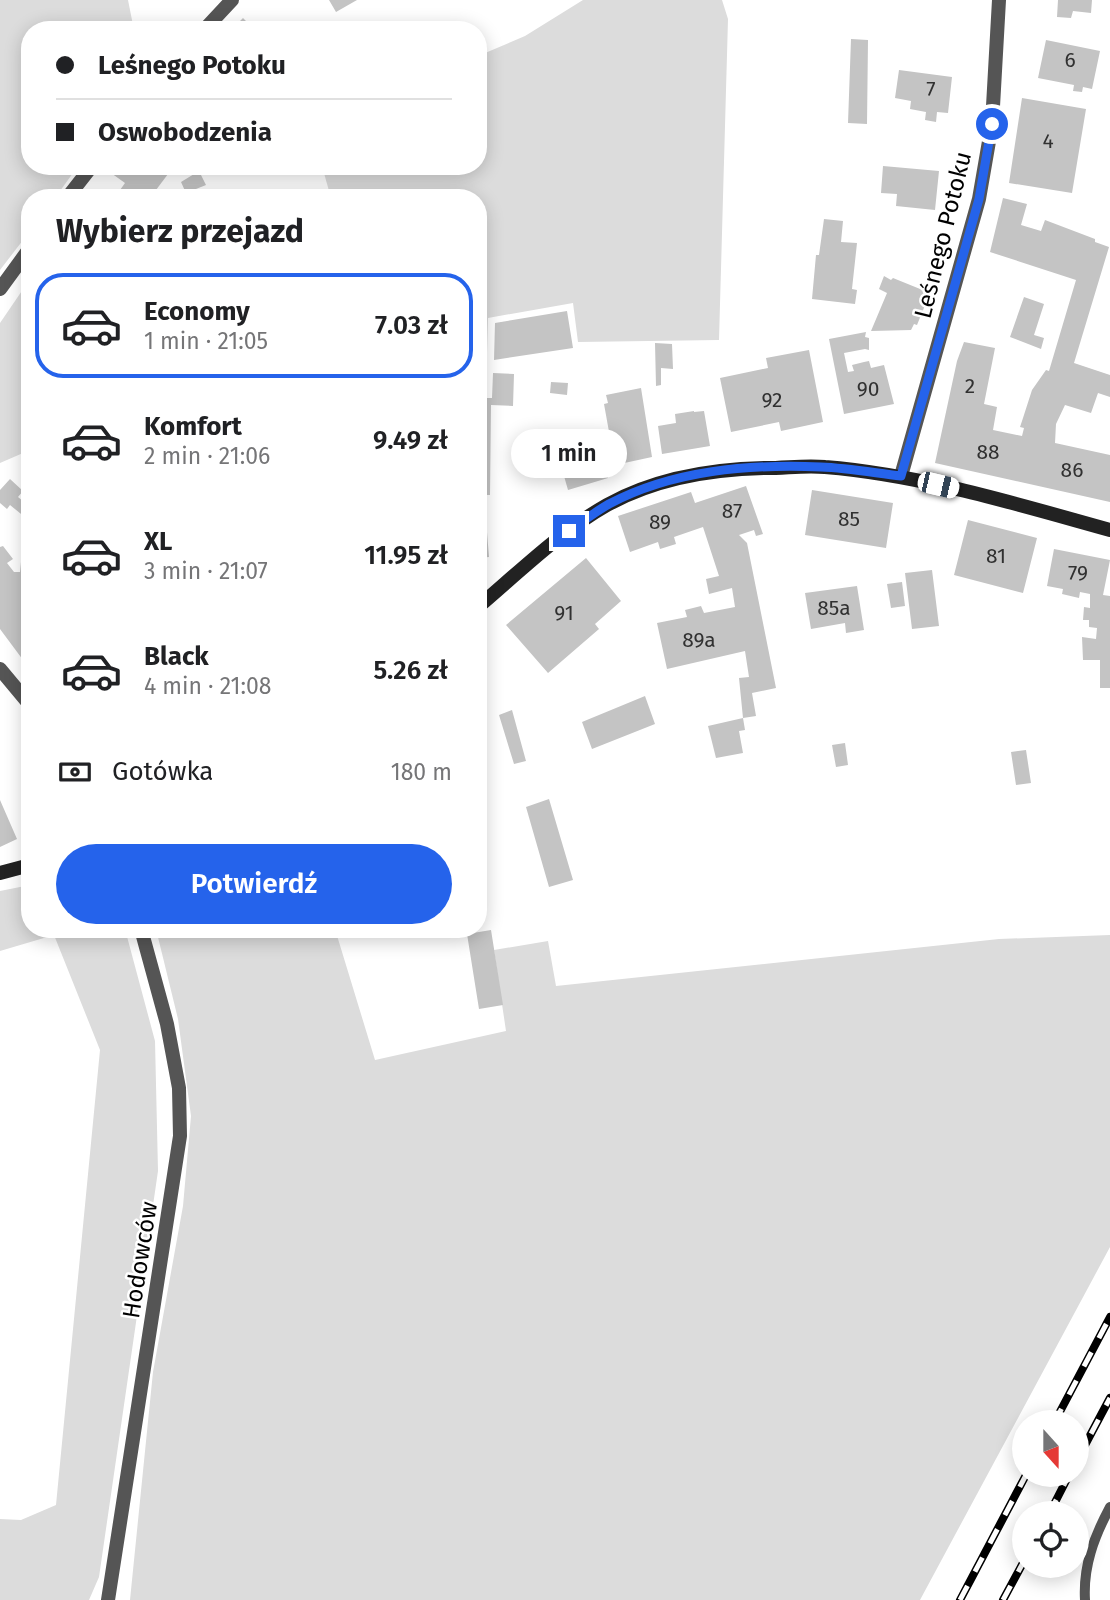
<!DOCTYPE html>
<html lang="pl">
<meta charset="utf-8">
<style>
:root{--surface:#fff;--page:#f6f6f6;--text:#202124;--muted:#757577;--line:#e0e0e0;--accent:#2563eb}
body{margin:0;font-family:"Fira Sans",sans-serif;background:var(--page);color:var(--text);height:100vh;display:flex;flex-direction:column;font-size:26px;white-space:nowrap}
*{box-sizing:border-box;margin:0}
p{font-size:23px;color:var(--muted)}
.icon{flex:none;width:38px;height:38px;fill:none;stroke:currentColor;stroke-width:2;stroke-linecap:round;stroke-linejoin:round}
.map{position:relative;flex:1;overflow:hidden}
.details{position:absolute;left:21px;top:189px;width:466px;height:749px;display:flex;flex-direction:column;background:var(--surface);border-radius:28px;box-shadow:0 4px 18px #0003}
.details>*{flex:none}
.top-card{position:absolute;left:21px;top:21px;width:466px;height:154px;border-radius:28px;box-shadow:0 4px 18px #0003;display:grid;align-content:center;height:154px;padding:0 35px;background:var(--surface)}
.needle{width:46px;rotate:159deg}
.fabs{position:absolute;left:1012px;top:1410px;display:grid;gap:14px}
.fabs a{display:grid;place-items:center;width:77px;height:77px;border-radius:50%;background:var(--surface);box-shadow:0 4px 18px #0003;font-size:35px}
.end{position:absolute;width:32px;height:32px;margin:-16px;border:9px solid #2563eb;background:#fff;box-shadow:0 0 0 4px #fff}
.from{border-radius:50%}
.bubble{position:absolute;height:49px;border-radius:24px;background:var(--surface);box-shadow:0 4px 18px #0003;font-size:23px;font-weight:600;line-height:49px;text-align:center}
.car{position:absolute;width:21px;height:42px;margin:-21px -10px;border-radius:9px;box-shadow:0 0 5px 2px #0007;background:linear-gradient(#fff 24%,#345 0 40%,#fff 0 76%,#345 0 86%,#fff 0)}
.top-card b{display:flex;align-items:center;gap:24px;height:66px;font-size:26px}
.top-card b+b{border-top:2px solid var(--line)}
.top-card i{width:18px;height:18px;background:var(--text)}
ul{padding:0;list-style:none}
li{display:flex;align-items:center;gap:21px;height:105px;margin:0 14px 10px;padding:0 21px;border:4px solid transparent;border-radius:28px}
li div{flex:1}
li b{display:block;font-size:26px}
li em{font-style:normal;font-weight:600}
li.active{border-color:var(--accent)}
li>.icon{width:63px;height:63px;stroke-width:1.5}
h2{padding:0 35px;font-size:32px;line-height:84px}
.pay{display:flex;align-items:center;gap:18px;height:77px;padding:0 35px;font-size:26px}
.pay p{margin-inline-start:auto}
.button{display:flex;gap:14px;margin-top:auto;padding:14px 35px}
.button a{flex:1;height:80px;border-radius:42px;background:var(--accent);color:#fff;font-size:28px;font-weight:600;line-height:80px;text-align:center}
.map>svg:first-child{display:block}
</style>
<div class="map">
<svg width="1110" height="1600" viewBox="0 0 1110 1600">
<rect width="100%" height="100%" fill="#fff"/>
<path fill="#dcdcdc" d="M0 0H128L134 30H30V166H78L55 198H30V231L0 270Z
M583 0H722L728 19 719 340 578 342 573 303 488 318 486 387H478V198H331L322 166H478V56L525 36Z
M30 279V450L0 463V323Z
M30 885V929H125L155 1041 158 1171 99 1577 89 1600H0V1519L21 1520 56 1505 100 1050 54 935 0 951V891Z
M156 929H335L375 1060 506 1031 494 950 548 941 556 986 999 939 1110 935V1247L920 1600H130L153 1372 183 1206 191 1116 178 1019Z"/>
<path fill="#c4c4c4" d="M329 0H357L336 12Z
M1058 0H1092L1091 13 1073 11 1071 18 1057 17Z
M243 18 255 30H231Z
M851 39 868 40 867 124 848 123Z
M1046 40 1100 51 1092 89 1083 87 1082 92 1073 91 1074 85 1038 78Z
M899 70 952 77 948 113 937 112 936 122 925 120 926 112 910 109 911 101 895 98Z
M1022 98 1086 109 1072 193 1009 183Z
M116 166H174L150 198H144L134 190 129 196 120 190 125 183 111 173Z
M883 166 939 171 935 210 896 206 897 194 881 193Z
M199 171 206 185 186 193 181 182Z
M1003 198 1027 204 1021 225 1041 231 1045 220 1095 239V242L1109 247 1074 363 1110 375V397L1098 393 1091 413 1065 405 1056 424 1055 443 1110 455V502L935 463 957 361 964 342 995 348 984 404 997 407 993 430 1022 436 1024 428 1020 427 1023 418 1032 390 1046 370 1049 371 1076 280 990 252Z
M824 219 843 221 841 242 857 243 852 289 857 290 855 304 812 299 816 255H819Z
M884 276 891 280 893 278 930 293 917 325 914 324 911 330 871 331 887 293 879 289Z
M1024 297 1044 304 1034 335 1044 338 1041 349 1010 337Z
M567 311 573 348 494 360 495 323Z
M866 332 865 337 869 338V350L865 349 844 353 848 372 854 371 852 365 864 362 869 361 871 368 884 365 894 404 844 414 829 339Z
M655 343 672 344 673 369 661 368V385L656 386Z
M809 350 823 422 781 431 779 422 731 432 720 378 768 368 766 358Z
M493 373 514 374 513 406 491 405 490 495H484L489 557 478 558V398H492Z
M551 382 568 383 567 395 550 393Z
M641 388 652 457 615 465 604 404 608 403 606 395Z
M694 411V412L704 411 710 446 662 454 658 426 676 423 675 414Z
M603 458 608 478 568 490 562 469Z
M10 479 23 491 18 497 30 507V530L21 524 26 518 10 505 7 509 0 503V490Z
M746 486 763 534 756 536 754 530 739 535 747 543 776 688 752 693 756 716 743 718 739 678 749 677 745 651 667 669 657 623 687 617 685 610 701 606 704 613 735 607 732 588 709 594 706 579 719 576 703 527 674 537 676 544 660 549 658 542 630 552 618 516 691 492 695 503Z
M812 490 893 503 886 548 805 535Z
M968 520 1037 538 1023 593 954 575Z
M3 546 13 559 7 563 14 572H20L21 562 30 550V662L26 664 0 629V547Z
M1054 549 1110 560 1103 595 1110 596V688H1100V660H1083L1082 637 1096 639 1097 628 1089 627V620H1083L1084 607 1090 608V594L1080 592 1079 598 1062 594 1063 589 1047 586Z
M586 558 621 601 595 624 599 629 548 673 506 625Z
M932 570 939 626 912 629 905 573Z
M902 582 905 606 891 608 887 584Z
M857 586 864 630 846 633 845 623 811 629 805 593Z
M645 696 655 724 592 749 582 722Z
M512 710 526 761 514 764 499 715Z
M743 718 745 730 739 731 743 753 716 758 708 726Z
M845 743 848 765 836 767 832 745Z
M1026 750 1031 783 1016 785 1011 752Z
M549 799 573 880 549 887 526 807Z
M0 800 17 839 0 847Z
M491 930 503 1005 479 1009 467 934Z"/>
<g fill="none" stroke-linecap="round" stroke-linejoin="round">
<path stroke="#555" stroke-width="10" d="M1085 1600C1083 1566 1094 1537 1110 1507"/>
<path stroke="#555" stroke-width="14" d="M204 30 232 0
M67 198 92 166
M0 289 30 248
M901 476 979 199 992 124 999 0
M0 669 30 705
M108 1600 180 1136 179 1088 167 1024 141 929"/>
<path stroke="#222" stroke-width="14" d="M478 607C518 573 561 531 607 505 656 478 712 469 766 468 786 468 806 465 825 467 922 475 1016 504 1110 530
M0 873 30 865"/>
<defs>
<path id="rail" d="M1054 1423 1110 1317
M1076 1462 1110 1398
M1049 1514 1069 1475
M960 1600 1026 1475
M1003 1600 1024 1561"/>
</defs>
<use href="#rail" stroke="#000" stroke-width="8"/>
<use href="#rail" stroke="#fff" stroke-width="5" stroke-dasharray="16" stroke-linecap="butt"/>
</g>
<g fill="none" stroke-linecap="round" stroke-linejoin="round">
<path stroke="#2563eb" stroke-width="9" d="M569 531C582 522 595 512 609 504 673 470 749 464 821 467 848 468 875 473 901 476L979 199 992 124"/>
</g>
<g text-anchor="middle" stroke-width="5" stroke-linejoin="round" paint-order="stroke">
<g font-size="21" fill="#313131">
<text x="1070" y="67">6</text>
<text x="931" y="96">7</text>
<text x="1048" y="148">4</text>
<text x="970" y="393">2</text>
<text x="868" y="396">90</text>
<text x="772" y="407">92</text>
<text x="988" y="459">88</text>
<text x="1072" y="477">86</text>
<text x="732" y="518">87</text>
<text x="849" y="526">85</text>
<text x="660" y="529">89</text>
<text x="996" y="563">81</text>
<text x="1078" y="580">79</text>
<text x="834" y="615">85a</text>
<text x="564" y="620">91</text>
<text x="699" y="647">89a</text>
</g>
<g font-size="24" fill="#000" stroke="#fff">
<text transform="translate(943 235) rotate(-76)" y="8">Leśnego Potoku</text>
<text transform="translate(140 1260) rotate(-81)" y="8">Hodowców</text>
</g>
</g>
</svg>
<div class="fabs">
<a><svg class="needle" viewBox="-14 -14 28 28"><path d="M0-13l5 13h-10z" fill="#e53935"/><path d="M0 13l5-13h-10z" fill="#757577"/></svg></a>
<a><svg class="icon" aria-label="locate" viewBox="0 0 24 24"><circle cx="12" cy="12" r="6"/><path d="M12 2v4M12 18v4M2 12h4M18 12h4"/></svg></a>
</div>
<i class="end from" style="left:992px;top:124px"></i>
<i class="end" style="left:569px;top:531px"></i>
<div class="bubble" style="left:511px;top:429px;width:116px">1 min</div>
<i class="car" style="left:938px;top:485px;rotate:103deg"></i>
<div class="top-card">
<b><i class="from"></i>Leśnego Potoku</b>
<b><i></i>Oswobodzenia</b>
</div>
<section class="details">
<h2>Wybierz przejazd</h2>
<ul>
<li class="active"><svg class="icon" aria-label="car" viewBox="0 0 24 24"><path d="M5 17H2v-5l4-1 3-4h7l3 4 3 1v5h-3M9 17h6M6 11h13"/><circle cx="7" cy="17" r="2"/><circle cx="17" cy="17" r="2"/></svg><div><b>Economy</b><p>1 min · 21:05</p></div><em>7.03 zł</em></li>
<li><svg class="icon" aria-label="car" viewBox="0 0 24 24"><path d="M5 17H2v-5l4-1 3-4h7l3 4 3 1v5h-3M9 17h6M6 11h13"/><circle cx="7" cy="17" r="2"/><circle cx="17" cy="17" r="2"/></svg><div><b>Komfort</b><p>2 min · 21:06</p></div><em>9.49 zł</em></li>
<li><svg class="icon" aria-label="car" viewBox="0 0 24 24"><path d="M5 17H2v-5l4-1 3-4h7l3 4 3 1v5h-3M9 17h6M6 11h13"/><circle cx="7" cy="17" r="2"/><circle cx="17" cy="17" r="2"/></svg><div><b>XL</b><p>3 min · 21:07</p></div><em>11.95 zł</em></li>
<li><svg class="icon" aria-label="car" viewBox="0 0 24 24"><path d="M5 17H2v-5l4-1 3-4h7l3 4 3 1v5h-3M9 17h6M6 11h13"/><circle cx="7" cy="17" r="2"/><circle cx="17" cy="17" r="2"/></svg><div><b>Black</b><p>4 min · 21:08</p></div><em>5.26 zł</em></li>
</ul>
<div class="pay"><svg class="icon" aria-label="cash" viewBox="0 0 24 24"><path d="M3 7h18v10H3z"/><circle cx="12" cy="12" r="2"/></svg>Gotówka<p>180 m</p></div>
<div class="button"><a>Potwierdź</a></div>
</section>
</div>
